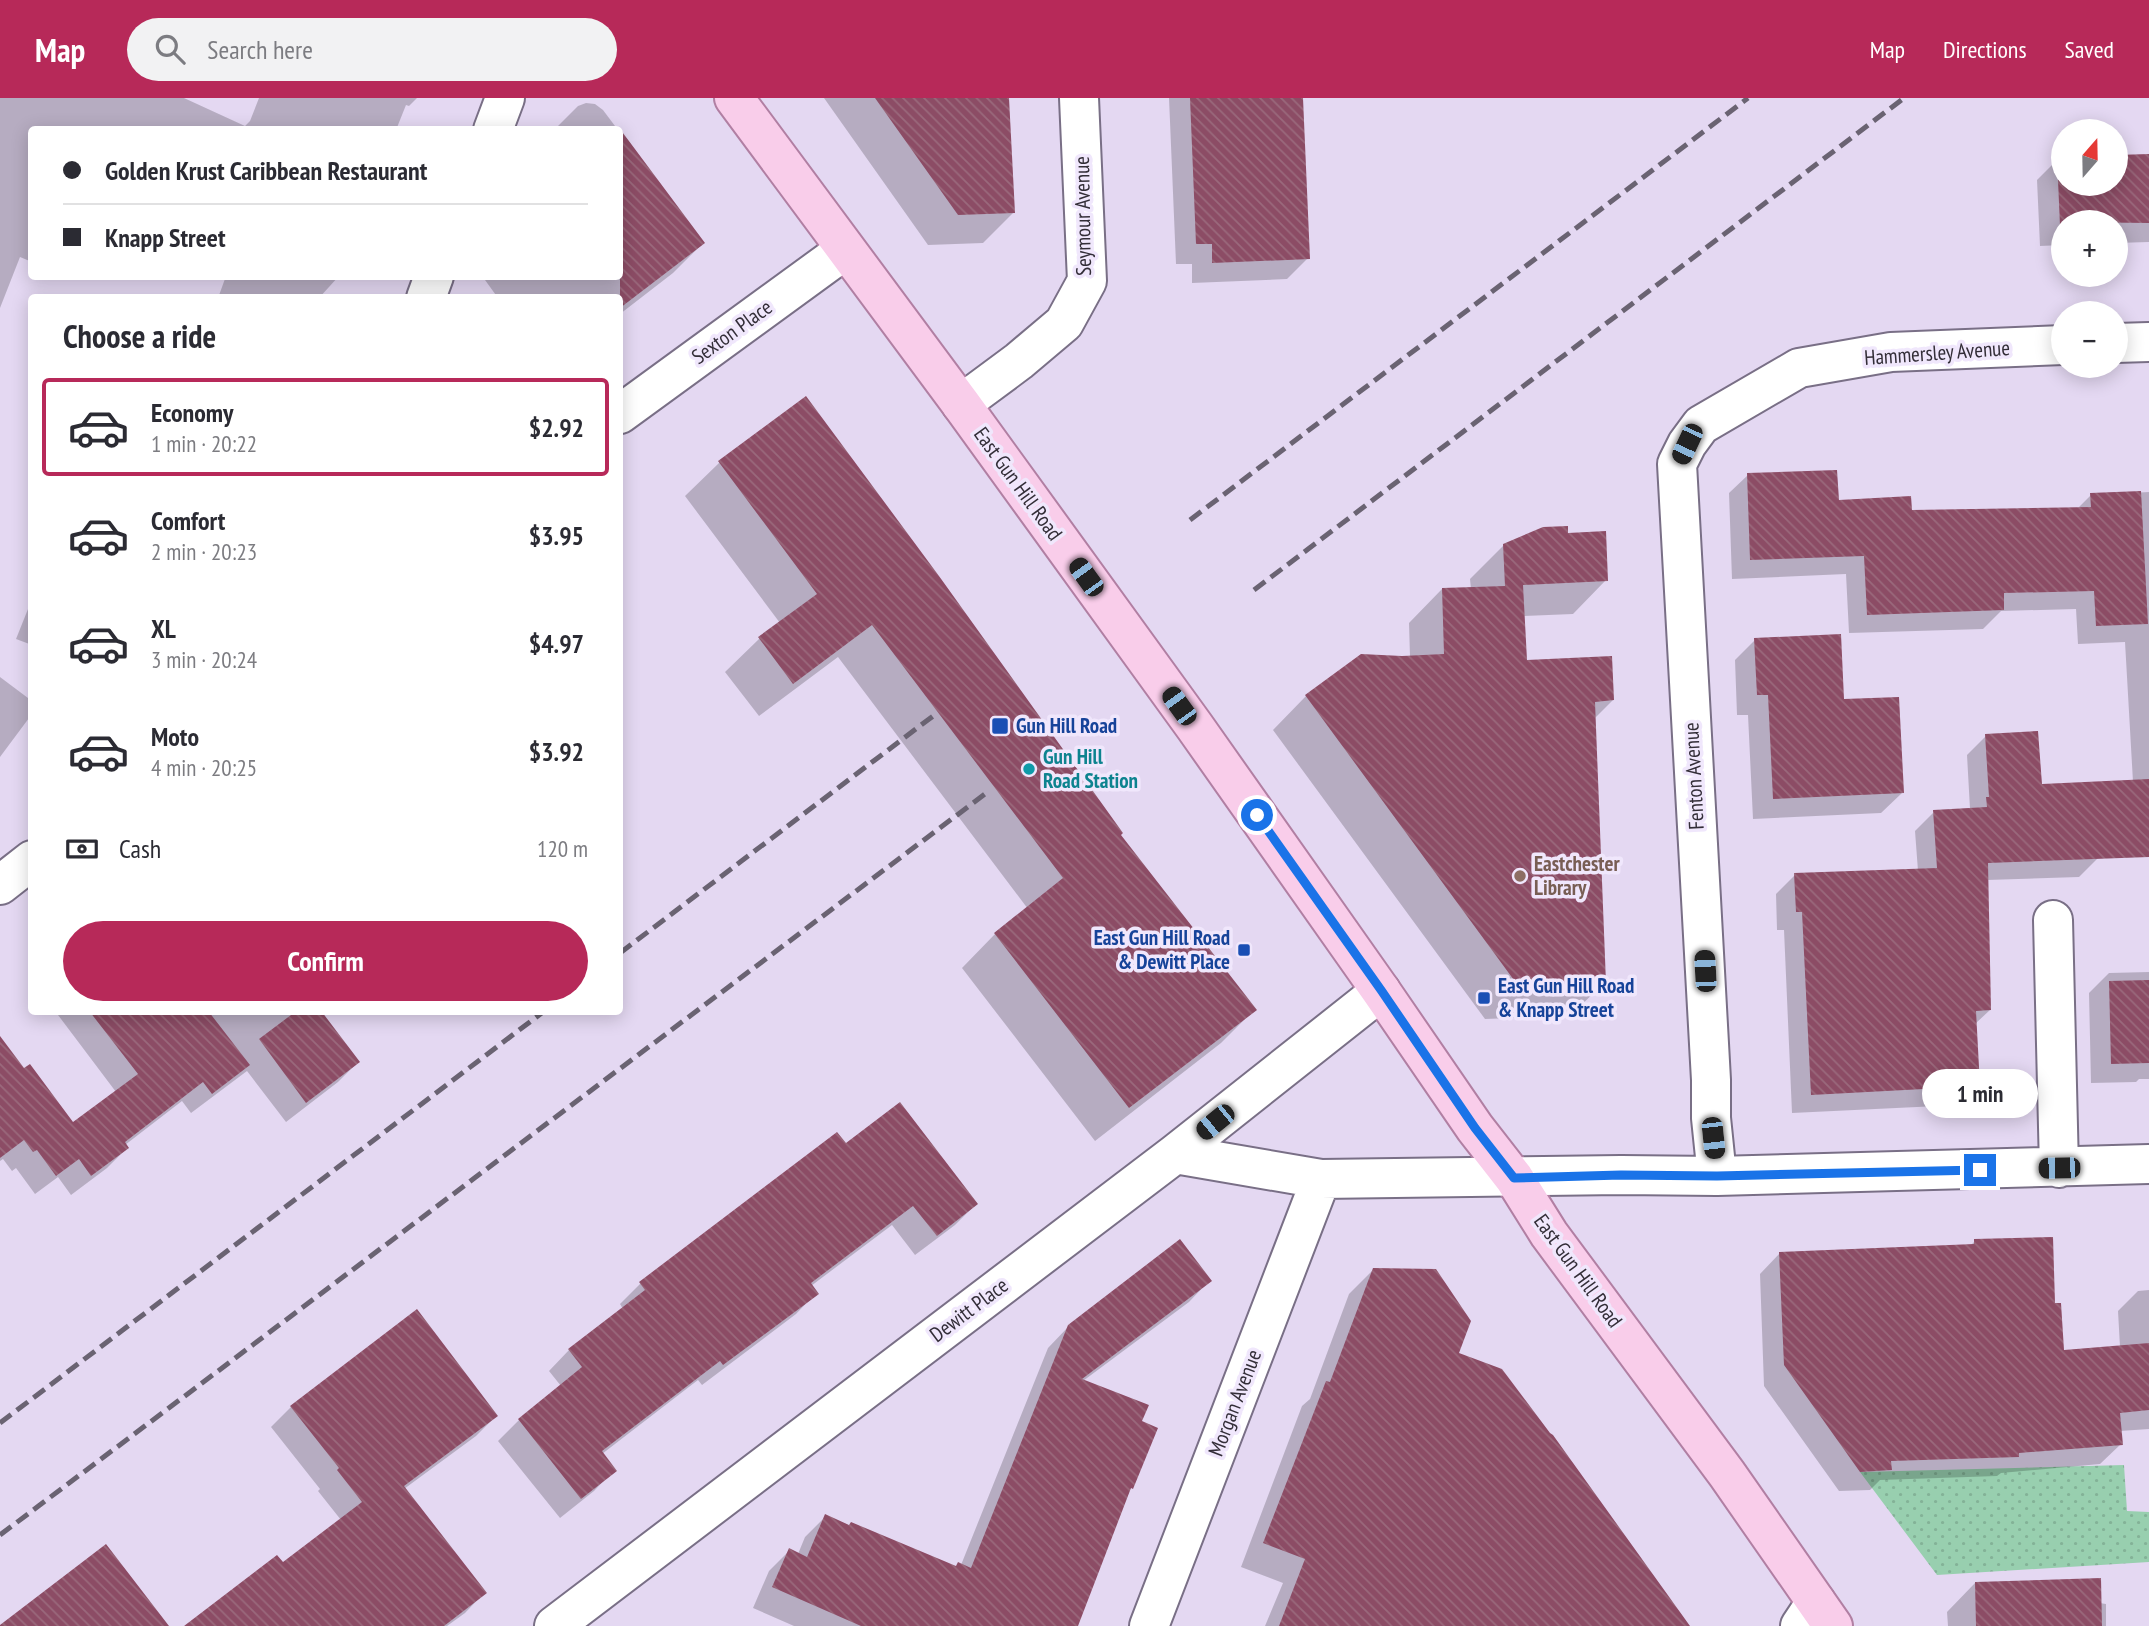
<!DOCTYPE html>
<meta charset="utf-8">
<style>
:root{--surface:#fff;--page:#f2f2f3;--text:#2b2b33;--muted:#7c7c81;--line:#e1e1e2;--accent:#b72959}
body{margin:0;font-family:"PT Sans Narrow",sans-serif;background:var(--page);color:var(--text);height:100vh;display:flex;flex-direction:column;font-size:26px;white-space:nowrap}
*{box-sizing:border-box;margin:0}
p{font-size:23px;color:var(--muted)}
.icon{flex:none;width:38px;height:38px;fill:none;stroke:currentColor;stroke-width:2;stroke-linecap:round;stroke-linejoin:round}
.map{position:relative;flex:1;overflow:hidden}
.panel{position:absolute;left:28px;top:196px;width:595px;height:721px;display:flex;flex-direction:column;background:var(--surface);border-radius:7px;box-shadow:0 4px 18px #0003}
.panel>*{flex:none}
.guide{position:absolute;left:28px;top:28px;width:595px;height:154px;border-radius:7px;box-shadow:0 4px 18px #0003;display:grid;align-content:center;height:154px;padding:0 35px;background:var(--surface)}
.needle{width:46px;rotate:20deg}
.buttons{position:absolute;left:2051px;top:21px;display:grid;gap:14px}
.buttons a{display:grid;place-items:center;width:77px;height:77px;border-radius:50%;background:var(--surface);box-shadow:0 4px 18px #0003;font-size:35px}
.end{position:absolute;width:32px;height:32px;margin:-16px;border:9px solid #1a73e8;background:#fff;box-shadow:0 0 0 4px #fff}
.from{border-radius:50%}
.bubble{position:absolute;height:49px;border-radius:24px;background:var(--surface);box-shadow:0 4px 18px #0003;font-size:23px;font-weight:700;line-height:49px;text-align:center}
.car{position:absolute;width:21px;height:42px;margin:-21px -10px;border-radius:9px;box-shadow:0 0 5px 2px #0007;background:linear-gradient(#222 24%,#8ab4d8 0 40%,#222 0 76%,#8ab4d8 0 86%,#222 0)}
.guide b{display:flex;align-items:center;gap:24px;height:66px;font-size:26px}
.guide b+b{border-top:2px solid var(--line)}
.guide i{width:18px;height:18px;background:var(--text)}
ul{padding:0;list-style:none}
li{display:flex;align-items:center;gap:21px;height:98px;margin:0 14px 10px;padding:0 21px;border:4px solid transparent;border-radius:7px}
li div{flex:1}
li b{display:block;font-size:26px}
li em{font-style:normal;font-weight:700}
li.current{border-color:var(--accent)}
li>.icon{width:63px;height:63px;stroke-width:1.5}
h2{padding:0 35px;font-size:32px;line-height:84px}
.pay{display:flex;align-items:center;gap:18px;height:77px;padding:0 35px;font-size:26px}
.pay p{margin-inline-start:auto}
.button{display:flex;gap:14px;margin-top:auto;padding:14px 35px}
.button a{flex:1;height:80px;border-radius:42px;background:var(--accent);color:#fff;font-size:28px;font-weight:700;line-height:80px;text-align:center}
header{display:flex;align-items:center;gap:42px;box-sizing:border-box;height:98px;padding:0 35px;background:var(--accent);color:#fff}
header strong{font-size:33px}
nav{display:flex;gap:38px;margin-inline-start:auto;font-size:24px}
.search{width:490px;height:63px;background:var(--page);display:flex;align-items:center;gap:18px;box-sizing:border-box;padding:0 24px;border-radius:38px;color:var(--muted);font-size:26px}
.map>svg:first-child{display:block}
</style>
<header>
<strong>Map</strong>
<div class="search"><svg class="icon" aria-label="search" viewBox="0 0 24 24"><circle cx="10" cy="10" r="6"/><path d="M15 15l6 6"/></svg>Search here</div>
<nav><a>Map</a><a>Directions</a><a>Saved</a></nav>
</header>
<div class="map">
<svg width="2149" height="1528" viewBox="0 0 2149 1528">
<defs>
<pattern id="grass-dots" width="8" height="8" patternUnits="userSpaceOnUse" patternTransform="scale(1.75)"><rect width="8" height="8" fill="#98cfaf"/><path d="M2 2h.1M6 6h.1" fill="none" stroke="#83b297" stroke-width="1.8" stroke-linecap="round"/></pattern>
<pattern id="building-back-hatch" width="6" height="6" patternUnits="userSpaceOnUse" patternTransform="scale(1.75)"><rect width="6" height="6" fill="#8c4c65"/><path d="M-1 5l2 2M0 0l6 6M5-1l2 2" fill="none" stroke="#9a697c"/></pattern>
</defs>
<rect width="100%" height="100%" fill="#e4d8f2"/>
<path fill="url(#grass-dots)" d="M2124 1367 2127 1413 2149 1414V1464L1937 1477 1860 1374Z"/>
<path fill="#0003" d="M0 0H184L245 28 250 23 259 0H417L409 8 406 7 396 32H32V164L20 159 0 210Z
M824 0H1007L1013 115 983 145 928 147Z
M1169 0H1301L1308 160 1287 181 1192 185V166H1176Z
M586 5 595 6 603 12 618 32H554L578 8Z
M620 34 703 145 673 175 620 216V200H498L485 182 486 178H620Z
M2149 58V144L2116 145V124H2063V147L2040 148 2037 82 2058 61H2063V86H2116V59Z
M226 178H339L319 200 305 197 302 200H218Z
M805 301 1119 737 1254 912 1221 945 1095 1043 962 870 995 836 1028 811 838 559 759 618 725 574 759 541 780 525 685 398 719 365Z
M1748 377 1837 403 1910 414 2077 411 2091 397 2149 394V747L2098 760 2079 779 1987 782 1990 912 1975 926 1978 988 1959 1007 1792 1015 1784 832H1777L1776 796 1795 777 1918 773 1915 733 1934 714 1970 711 1967 657 1986 638 2040 688 2133 684 2125 544 2078 546 2076 511 2001 513 1983 531 1849 535 1846 476 1732 481 1729 395Z
M1566 437 1606 482 1573 516 1523 518 1525 564 1613 602 1594 621 1604 885 1570 918 1485 921 1273 632 1306 598 1410 559 1409 525 1442 491H1471L1470 481 1504 447Z
M32 501V547L16 541Z
M1755 542 1842 603 1902 695 1881 715 1753 721 1748 617H1737L1735 562Z
M0 579 32 603V616L0 659Z
M2149 874V981H2139L2136 984 2091 985 2089 895 2109 875Z
M62 914H320L358 964 338 984 286 1024 247 973 191 1015 182 1003 125 1047 127 1050 107 1070 71 1097 58 1079 35 1096 16 1070 12 1073 3 1061 0 1063V964L72 1027 116 994 58 917Z
M837 1037 846 1048 976 1106 955 1127 915 1157 892 1127 811 1188 816 1195 796 1216 702 1287 698 1282 602 1356 614 1372 594 1393 560 1420 498 1343 519 1322 561 1288 549 1273 569 1252 623 1211 620 1206 640 1186Z
M1975 1143 2053 1207 2063 1253 2120 1249 2118 1213 2138 1193 2149 1192V1331L2120 1333 2121 1346 2100 1366 2001 1375 1997 1378 1880 1382 1870 1392 1839 1393 1764 1288 1760 1176 1780 1155 1970 1148Z
M1373 1172 1457 1256 1687 1528H1265L1283 1485 1241 1469 1302 1308 1310 1301 1349 1196Z
M1209 1183 1189 1204 1083 1283 1140 1324 1155 1330 1094 1480 1060 1528H794L753 1510 769 1473 790 1452 798 1456 805 1439 826 1418 955 1470 961 1467 1048 1250 1069 1228Z
M291 1309 496 1318 476 1338 404 1391 484 1495 465 1515 447 1528H187L282 1466 341 1422 318 1393 320 1391 271 1329Z
M1975 1485 2106 1506V1528H1948L1947 1514Z"/>
<path fill="url(#building-back-hatch)" d="M875 0H1009L1015 115 958 117Z
M1190 0H1303L1310 161 1212 165V146H1196Z
M620 31 705 145 620 210Z
M2149 56V125L2063 124V128H2060L2057 59H2063V86H2116V57Z
M806 298 939 478 1123 735 1121 737 1257 912 1129 1010 994 835 1063 780 872 527 793 586 758 539 817 496 718 363Z
M1837 372 1839 402 1911 398 1912 412 2091 409 2090 395 2141 393 2148 526 2096 528 2094 493 2004 495V512L1867 517 1864 458 1750 462 1747 375Z
M1568 428V435L1606 433 1608 483 1523 487 1527 562 1612 558 1614 602 1595 604 1606 885 1519 889 1305 597 1361 556 1402 558 1444 556 1442 490 1505 488 1503 446 1543 429Z
M1841 536 1844 601 1899 599 1904 695 1773 701 1768 597H1757L1754 540Z
M2038 633 2042 686 2149 681V759L1988 765 1991 912 1976 913 1980 988 1811 997 1802 814H1796L1794 775 1937 770 1933 712 1987 709 1986 699H1989L1985 636Z
M2149 882V965L2111 966 2109 883Z
M90 914H209L250 967 212 996 203 984 125 1044 129 1050 91 1078 79 1061 56 1078 37 1052 33 1054 24 1042 0 1060V938L24 970 30 966 73 1024 138 976Z
M295 914H322L360 964 306 1005 259 941Z
M900 1004 978 1106 937 1138 913 1108 811 1185 819 1196 723 1267 720 1263 602 1353 617 1373 581 1401 518 1321 582 1269 568 1251 645 1192 639 1184 837 1034 846 1045Z
M2053 1139 2055 1205H2061L2064 1252 2149 1245V1312L2120 1315 2123 1347 2019 1355V1359L1891 1363 1892 1372 1860 1374 1784 1267 1779 1154 1974 1146V1141Z
M1180 1141 1212 1183 1082 1281 1149 1307 1142 1323 1158 1330 1133 1391 1131 1390 1078 1528H861L772 1489 789 1450 807 1459 825 1416 849 1427 851 1424 956 1468 958 1464 971 1470 1068 1227Z
M1373 1170 1436 1171 1471 1223 1459 1255 1502 1271 1550 1335 1553 1337 1690 1528H1279L1305 1461 1263 1445 1326 1283 1330 1284Z
M417 1211 498 1318 404 1388 487 1495 444 1528H184L277 1457 283 1464 362 1404 337 1372 339 1370 290 1308Z
M106 1446 169 1528H0V1527Z
M2101 1480 2102 1528H1976L1975 1484Z"/>
<g fill="none" stroke-linecap="round" stroke-linejoin="round">
<defs>
<path id="minor" d="M493 32 505 0
M426 200 434 178
M2116 245 2149 244
M961 306 1019 263 1064 225 1087 183 1079 0
M620 316 845 152
M0 787 32 762
M2053 822 2059 1070
M1175 1056 1321 1081 1621 1077 1717 1078 2149 1066
M1717 1078 1711 1020V982L1677 366 1687 346 1701 327 1799 270 1891 254 2063 247
M554 1528 1175 1056 1381 893
M1149 1528 1321 1081
M1800 1528 1816 1504"/>
<path id="major" d="M734 0 961 306 1195 629 1381 893 1475 1030 1514 1080 1549 1136 1727 1376 1833 1528"/>
</defs>
<use href="#minor" stroke="#796f86" stroke-width="42"/>
<use href="#major" stroke="#b17fa3" stroke-width="42"/>
<use href="#minor" stroke="#fff" stroke-width="38"/>
<use href="#major" stroke="#f9cdea" stroke-width="38"/>
<path stroke="#6a6372" stroke-width="5" stroke-dasharray="14 7" stroke-linecap="butt" d="M1190 422 1748 0
M1254 492 1904 0
M620 855 937 615
M0 1325 543 914
M0 1437 989 693"/>
</g>
<g fill="none" stroke-linecap="round" stroke-linejoin="round">
<path stroke="#1a73e8" stroke-width="9" d="M1257 717 1381 892 1475 1030 1514 1080 1621 1077 1717 1078 1980 1072"/>
</g>
<g fill="#1a4fb4" stroke="#f0e7fc" stroke-width="2.5">
<rect x="991" y="619" width="18" height="18" rx="3.5"/>
<rect x="1237" y="845" width="14" height="14" rx="3.5"/>
<rect x="1477" y="893" width="14" height="14" rx="3.5"/>
</g>
<circle fill="#0f9aa8" stroke="#f0e7fc" stroke-width="2.5" cx="1029" cy="671" r="7"/>
<circle fill="#8d6e63" stroke="#f0e7fc" stroke-width="2.5" cx="1520" cy="778" r="7"/>
<g text-anchor="middle" stroke-width="7" stroke-linejoin="round" paint-order="stroke">
<g font-size="21" fill="#332e38" stroke="#f0e7fc">
<text transform="translate(1083 118) rotate(-91)" y="7">Seymour Avenue</text>
<text transform="translate(732 234) rotate(-36)" y="7">Sexton Place</text>
<text transform="translate(1937 255) rotate(-4)" y="7">Hammersley Avenue</text>
<text transform="translate(1018 386) rotate(54)" y="7">East Gun Hill Road</text>
<text transform="translate(1694 678) rotate(-93)" y="7">Fenton Avenue</text>
<text transform="translate(1578 1173) rotate(54)" y="7">East Gun Hill Road</text>
<text transform="translate(969 1212) rotate(-37)" y="7">Dewitt Place</text>
<text transform="translate(1235 1305) rotate(-69)" y="7">Morgan Avenue</text>
</g>
<g font-size="21" font-weight="bold" fill="#164399" stroke="#f0e7fc" text-anchor="start">
<text x="1016" y="635">Gun Hill Road</text>
<text x="1230" y="847" text-anchor="end">East Gun Hill Road<tspan x="1230" dy="24">&amp; Dewitt Place</tspan></text>
<text x="1498" y="895">East Gun Hill Road<tspan x="1498" dy="24">&amp; Knapp Street</tspan></text>
</g>
<g font-size="21" font-weight="bold" fill="#0d838f" stroke="#f0e7fc" text-anchor="start">
<text x="1043" y="666">Gun Hill<tspan x="1043" dy="24">Road Station</tspan></text>
</g>
<g font-size="21" font-weight="bold" fill="#785e54" stroke="#f0e7fc" text-anchor="start">
<text x="1534" y="773">Eastchester<tspan x="1534" dy="24">Library</tspan></text>
</g>
</g>
</svg>
<div class="buttons">
<a><svg class="needle" viewBox="-14 -14 28 28"><path d="M0-13l5 13h-10z" fill="#e53935"/><path d="M0 13l5-13h-10z" fill="#7c7c81"/></svg></a>
<a>+</a>
<a>−</a>
</div>
<i class="end from" style="left:1257px;top:717px"></i>
<i class="end" style="left:1980px;top:1072px"></i>
<div class="bubble" style="left:1922px;top:971px;width:116px">1 min</div>
<i class="car" style="left:1687px;top:346px;rotate:205deg"></i>
<i class="car" style="left:1086px;top:479px;rotate:324deg"></i>
<i class="car" style="left:1179px;top:608px;rotate:324deg"></i>
<i class="car" style="left:1705px;top:873px;rotate:357deg"></i>
<i class="car" style="left:1215px;top:1024px;rotate:231deg"></i>
<i class="car" style="left:1713px;top:1040px;rotate:174deg"></i>
<i class="car" style="left:2059px;top:1070px;rotate:269deg"></i>
<div class="guide">
<b><i class="from"></i>Golden Krust Caribbean Restaurant</b>
<b><i></i>Knapp Street</b>
</div>
<section class="panel">
<h2>Choose a ride</h2>
<ul>
<li class="current"><svg class="icon" aria-label="car" viewBox="0 0 24 24"><path d="M5 17H2v-5l4-1 3-4h7l3 4 3 1v5h-3M9 17h6M6 11h13"/><circle cx="7" cy="17" r="2"/><circle cx="17" cy="17" r="2"/></svg><div><b>Economy</b><p>1 min · 20:22</p></div><em>$2.92</em></li>
<li><svg class="icon" aria-label="car" viewBox="0 0 24 24"><path d="M5 17H2v-5l4-1 3-4h7l3 4 3 1v5h-3M9 17h6M6 11h13"/><circle cx="7" cy="17" r="2"/><circle cx="17" cy="17" r="2"/></svg><div><b>Comfort</b><p>2 min · 20:23</p></div><em>$3.95</em></li>
<li><svg class="icon" aria-label="car" viewBox="0 0 24 24"><path d="M5 17H2v-5l4-1 3-4h7l3 4 3 1v5h-3M9 17h6M6 11h13"/><circle cx="7" cy="17" r="2"/><circle cx="17" cy="17" r="2"/></svg><div><b>XL</b><p>3 min · 20:24</p></div><em>$4.97</em></li>
<li><svg class="icon" aria-label="car" viewBox="0 0 24 24"><path d="M5 17H2v-5l4-1 3-4h7l3 4 3 1v5h-3M9 17h6M6 11h13"/><circle cx="7" cy="17" r="2"/><circle cx="17" cy="17" r="2"/></svg><div><b>Moto</b><p>4 min · 20:25</p></div><em>$3.92</em></li>
</ul>
<div class="pay"><svg class="icon" aria-label="cash" viewBox="0 0 24 24"><path d="M3 7h18v10H3z"/><circle cx="12" cy="12" r="2"/></svg>Cash<p>120 m</p></div>
<div class="button"><a>Confirm</a></div>
</section>
</div>
